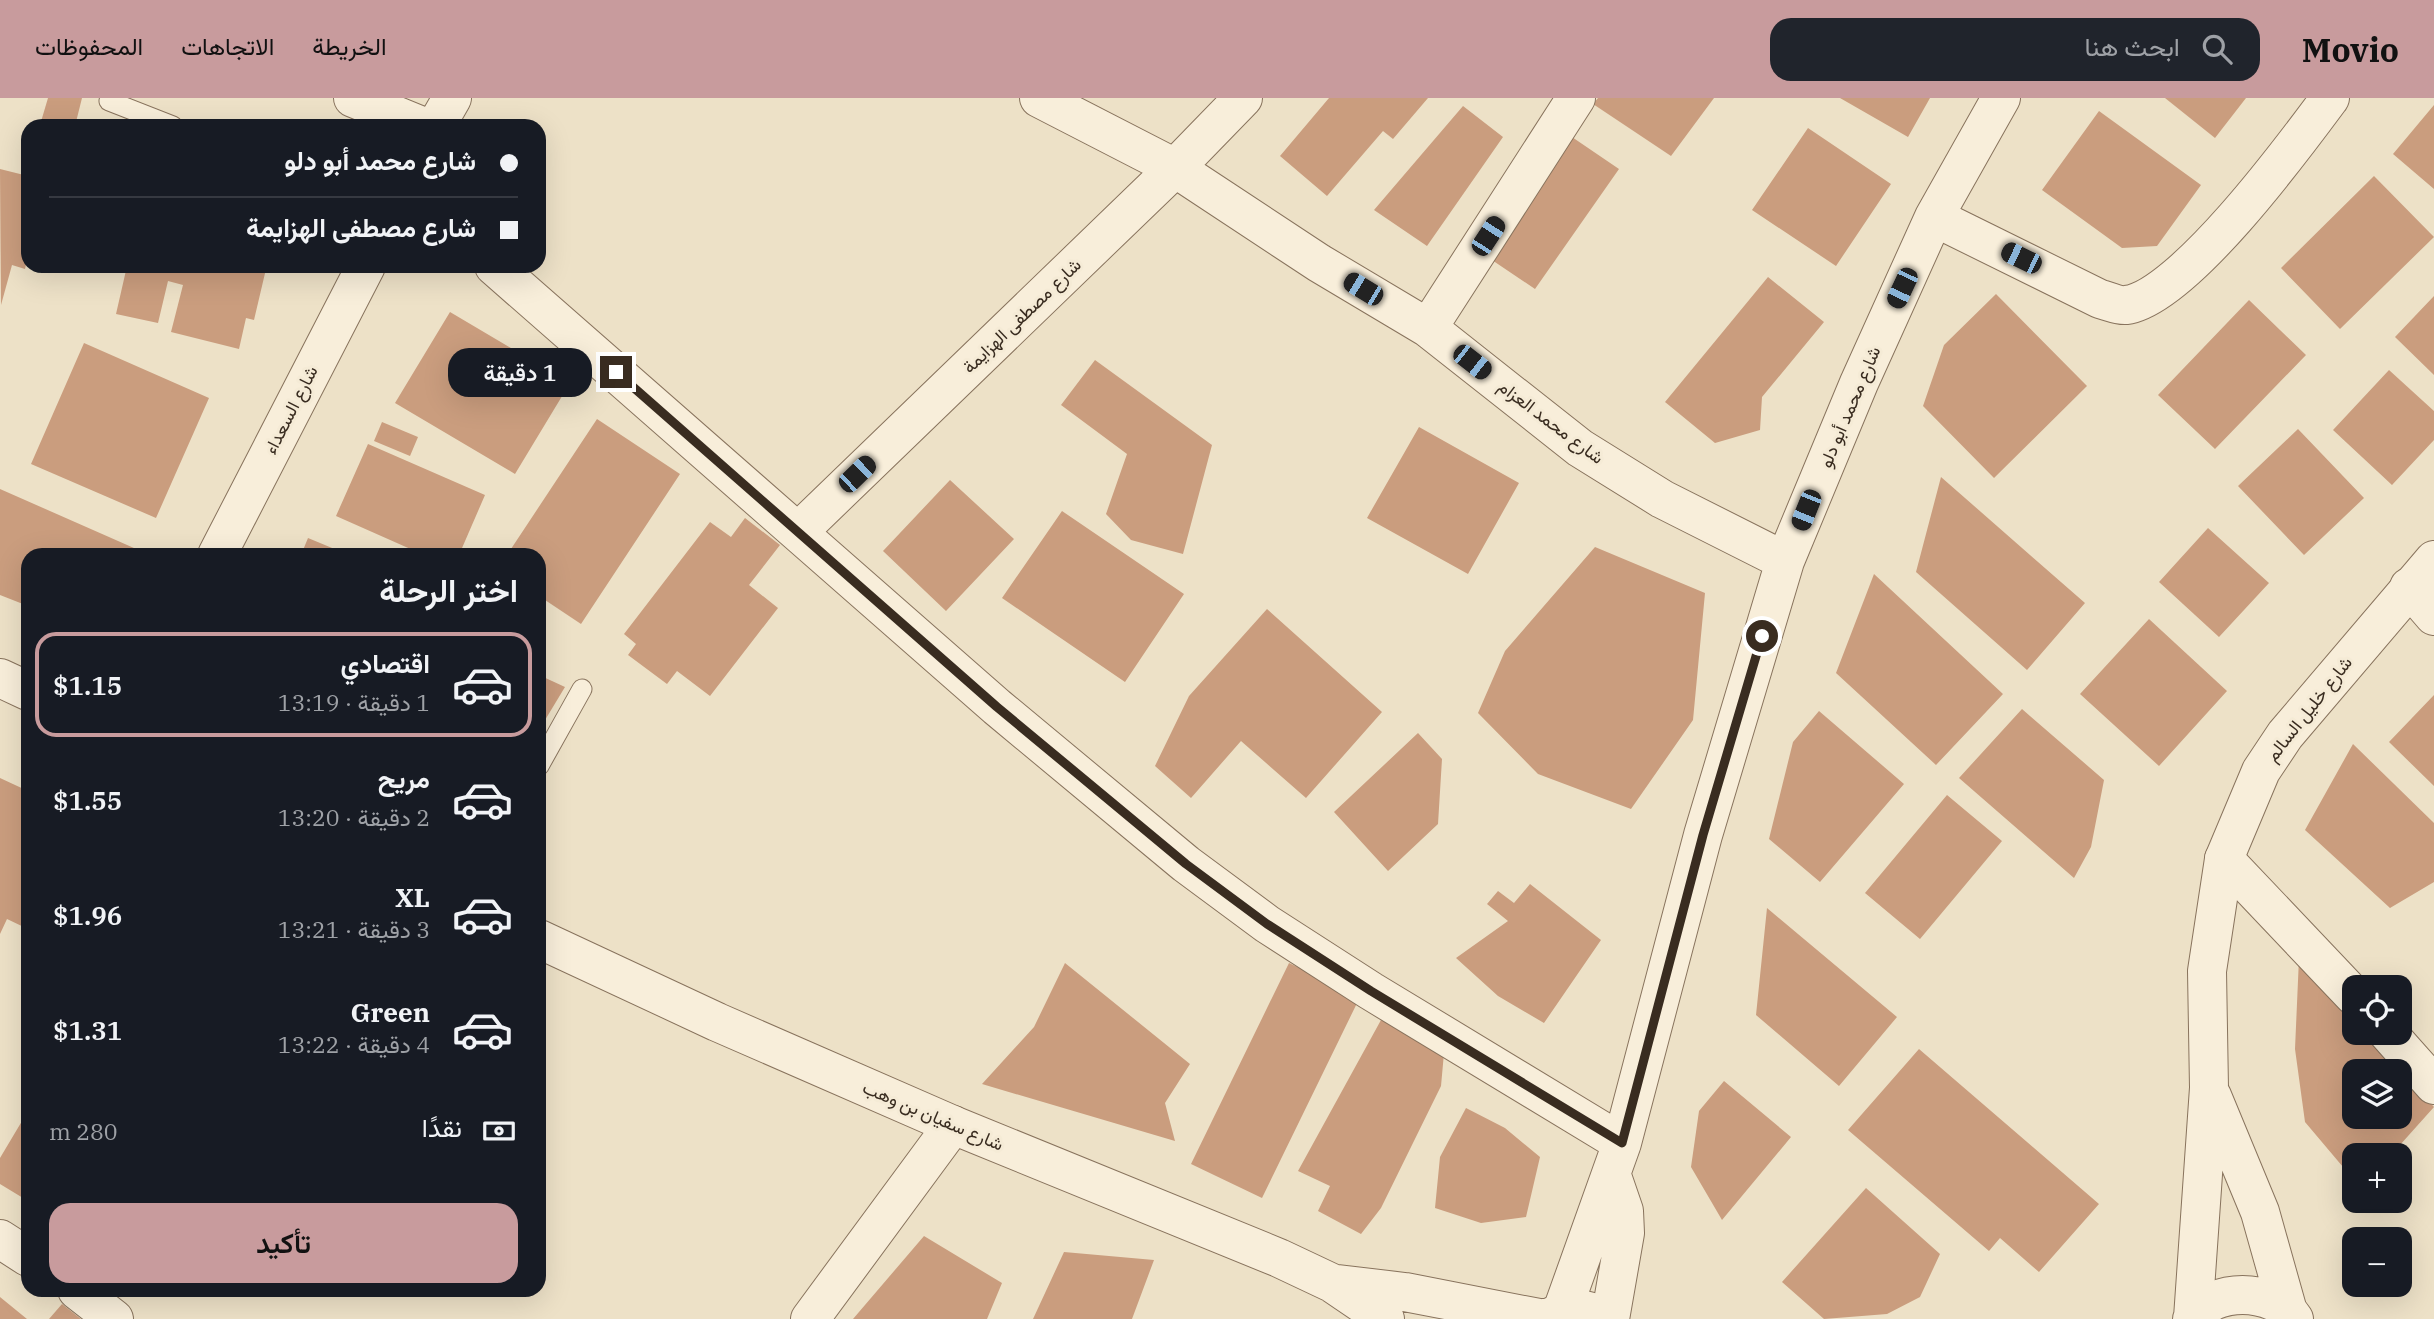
<!DOCTYPE html>
<html lang="ar">
<meta charset="utf-8">
<style>
:root{--surface:#171b24;--page:#20242c;--text:#f1f3f6;--muted:#9ea1a6;--line:#363941;--accent:#c89b9d}
body{margin:0;font-family:"IBM Plex Serif",Vazirmatn,serif;background:var(--page);color:var(--text);direction:rtl;height:100vh;display:flex;flex-direction:column;font-size:26px;white-space:nowrap}
*{box-sizing:border-box;margin:0}
p{font-size:23px;color:var(--muted)}
.icon{flex:none;width:38px;height:38px;fill:none;stroke:currentColor;stroke-width:2;stroke-linecap:round;stroke-linejoin:round}
.map{position:relative;flex:1;overflow:hidden;direction:ltr}
.details{position:absolute;left:21px;top:450px;width:525px;height:749px;display:flex;flex-direction:column;background:var(--surface);border-radius:21px;box-shadow:0 7px 28px #0002;direction:rtl}
.details>*{flex:none}
.hud{position:absolute;left:21px;top:21px;width:525px;height:154px;border-radius:21px;box-shadow:0 7px 28px #0002;direction:rtl;display:grid;align-content:center;height:154px;padding:0 28px;background:var(--surface)}
.buttons{position:absolute;left:2342px;top:877px;display:grid;gap:14px}
.buttons a{display:grid;place-items:center;width:70px;height:70px;border-radius:14px;background:var(--surface);box-shadow:0 7px 28px #0002;font-size:35px}
.end{position:absolute;width:32px;height:32px;margin:-16px;border:9px solid #392c20;background:#fff;box-shadow:0 0 0 4px #fff}
.from{border-radius:50%}
.bubble{position:absolute;height:49px;border-radius:21px;background:var(--surface);box-shadow:0 7px 28px #0002;font-size:23px;font-weight:600;line-height:49px;text-align:center;direction:rtl}
.car{position:absolute;width:21px;height:42px;margin:-21px -10px;border-radius:9px;box-shadow:0 0 5px 2px #0007;background:linear-gradient(#222 24%,#8ab4d8 0 40%,#222 0 76%,#8ab4d8 0 86%,#222 0)}
.hud b{display:flex;align-items:center;gap:24px;height:66px;font-size:26px}
.hud b+b{border-top:2px solid var(--line)}
.hud i{width:18px;height:18px;background:var(--text)}
ul{padding:0;list-style:none}
li{display:flex;align-items:center;gap:21px;height:105px;margin:0 14px 10px;padding:0 14px;border:4px solid transparent;border-radius:21px}
li div{flex:1}
li b{display:block;font-size:26px}
li em{font-style:normal;font-weight:600}
li.current{border-color:var(--accent)}
li>.icon{width:63px;height:63px;stroke-width:1.5}
h2{padding:0 28px;font-size:32px;line-height:84px}
.pay{display:flex;align-items:center;gap:18px;height:77px;padding:0 28px;font-size:26px}
.pay p{margin-inline-start:auto}
.action{display:flex;gap:14px;margin-top:auto;padding:14px 28px}
.action a{flex:1;height:80px;border-radius:21px;background:var(--accent);color:#111;font-size:28px;font-weight:600;line-height:80px;text-align:center}
header{display:flex;align-items:center;gap:42px;box-sizing:border-box;height:98px;padding:0 35px;background:var(--accent);color:#111}
header strong{font-size:33px}
nav{display:flex;gap:38px;margin-inline-start:auto;font-size:24px}
.search{width:490px;height:63px;background:var(--page);display:flex;align-items:center;gap:18px;box-sizing:border-box;padding:0 24px;border-radius:21px;color:var(--muted);font-size:26px}
.map>svg:first-child{display:block}
</style>
<header>
<strong>Movio</strong>
<div class="search"><svg class="icon" aria-label="search" viewBox="0 0 24 24"><circle cx="10" cy="10" r="6"/><path d="M15 15l6 6"/></svg>ابحث هنا</div>
<nav><a>الخريطة</a><a>الاتجاهات</a><a>المحفوظات</a></nav>
</header>
<div class="map">
<svg width="2434" height="1221" viewBox="0 0 2434 1221">
<rect width="100%" height="100%" fill="#ede1c7"/>
<path fill="#ca9d7e" fill-rule="evenodd" d="M48 0H82L75 28 40 27Z
M1329 0H1428L1393 41 1383 33 1327 98 1280 58Z
M1598 0H1714L1671 58 1593 6Z
M1840 0H1930L1908 39Z
M2165 0H2246L2215 40Z
M2434 7V91L2393 56Z
M1463 8 1503 39 1427 148 1374 112Z
M2099 13 2201 87 2157 148 2122 150 2042 92Z
M1808 30 1891 86 1836 168 1752 112Z
M1569 37 1619 71 1535 191 1486 158Z
M0 71 28 78V158L25 171 12 167 1 207Z
M2374 78 2434 139 2340 231 2281 170Z
M127 168H260L266 171 254 222 246 220 239 251 171 234 183 187 168 183 158 225 116 216Z
M1768 179 1824 224 1762 299 1760 332 1715 345 1665 304Z
M1996 196 2087 288 1994 380 1923 308 1944 247Z
M2434 198V277L2395 239Z
M2249 202 2306 257 2215 351 2158 297Z
M450 214 570 285 515 376 395 305Z
M84 245 209 300 156 420 31 366Z
M1095 262 1212 347 1183 456 1131 442 1106 416 1127 356 1061 307Z
M2389 272 2434 313V342L2392 387 2333 332Z
M597 321 680 376 581 526 539 498V457H507Z
M382 324 418 339 410 358 374 343Z
M1419 329 1519 385 1468 476 1367 420Z
M2298 331 2364 400 2304 457 2238 388Z
M368 346 485 397 459 457H424L336 418Z
M1941 379 2085 505 2027 572 1916 474Z
M950 382 1014 441 946 513 883 453Z
M0 391 143 454 141 457H28V508L0 497Z
M1062 413 1184 496 1125 584 1002 500Z
M745 420 780 447 749 487 778 510 710 598 677 573 667 586 628 557 636 546 624 536 710 424 731 439Z
M2208 430 2269 485 2219 539 2159 484Z
M308 440 349 457H301Z
M1595 449 1705 495 1693 622 1631 711 1538 676 1478 615 1505 553Z
M1874 476 2003 596 1936 667 1836 575Z
M1267 511 1382 614 1306 700 1241 643 1191 700 1155 668 1189 598Z
M2149 521 2227 593 2159 668 2080 596Z
M539 577 565 589 539 632Z
M2434 597V688L2389 644Z
M2022 611 2104 682 2091 749 2074 780 1959 680Z
M1819 613 1904 686 1820 784 1769 741 1793 644Z
M1418 635 1442 661 1438 726 1388 773 1334 714Z
M2353 646 2434 725V784L2390 810 2305 732Z
M0 680 28 693V831L7 821 0 836Z
M1947 697 2002 743 1920 841 1865 795Z
M1530 786 1601 842 1544 925 1498 898 1456 860 1508 823 1487 806 1498 793 1514 805Z
M1767 810 1897 919 1839 988 1756 917Z
M2299 860 2354 921V934H2366L2434 1009 2391 1057H2354V1082L2305 1024 2295 951ZM2354 973H2399V1018H2354Z
M1065 865 1190 966 1165 1005 1175 1043 982 986 1034 929Z
M1289 865 1360 899 1262 1100 1191 1066Z
M1381 922 1444 955 1441 988 1381 1110 1361 1136 1318 1113 1330 1088 1298 1073Z
M1919 951 2099 1106 2039 1174 2000 1140 1989 1153 1848 1032Z
M1724 983 1791 1039 1722 1122 1691 1069 1699 1013Z
M1466 1010 1505 1030 1540 1059 1526 1119 1481 1125 1435 1110 1440 1059Z
M28 1013V1103L0 1086V1060Z
M1866 1090 1940 1156 1920 1199 1887 1216 1824 1221 1782 1184Z
M924 1138 1002 1185 987 1221H853Z
M1064 1154 1154 1162 1132 1221H1033Z
M0 1199 27 1221H0Z
M62 1206 81 1221H49Z"/>
<g fill="none" stroke-linecap="round" stroke-linejoin="round">
<defs>
<path id="service" d="M109 3 173 28
M539 668 582 591"/>
<path id="minor" d="M353 0 422 28
M1039 0 1175 70 1319 165 1428 230 1580 350 1662 401 1785 463
M436 28 452 0
M1934 119 2100 201C2108 203 2119 208 2126 207 2182 201 2296 46 2330 0
M494 168 997 609 1186 766 1267 826 1371 893 1622 1045
M1428 230 1576 0
M798 434 1175 70 1243 0
M217 457 366 168
M2409 489 2434 518
M2224 761 2354 898
M2387 934 2434 987
M0 1141 28 1159
M77 1192 114 1221
M1562 1213 1622 1045 1703 737 1785 463 1859 285 1934 119 2001 0
M810 1221 953 1027
M1610 1221 1625 1135 1624 1113 1612 1078"/>
<path id="tertiary" d="M0 580 28 593
M539 841 717 924 953 1027 1279 1160 1332 1185 1385 1221
M2212 998 2260 1114 2287 1210
M1338 1186 1405 1194 1544 1221
M2193 1220 2209 990 2207 873 2224 761 2261 673 2285 637 2434 462
M1546 1221C1567 1210 1586 1207 1606 1221
M2192 1221C2198 1215 2206 1207 2213 1203 2240 1192 2278 1196 2294 1221"/>
</defs>
<use href="#service" stroke="#88735d" stroke-width="21"/>
<use href="#minor" stroke="#88735d" stroke-width="40"/>
<use href="#tertiary" stroke="#88735d" stroke-width="40"/>
<use href="#service" stroke="#f8eeda" stroke-width="19"/>
<use href="#minor" stroke="#f8eeda" stroke-width="38"/>
<use href="#tertiary" stroke="#f8eeda" stroke-width="38"/>
</g>
<g fill="none" stroke-linecap="round" stroke-linejoin="round">
<path stroke="#392c20" stroke-width="9" d="M616 274 997 609 1186 766 1267 826 1371 893 1622 1045 1703 737 1762 538"/>
</g>
<g text-anchor="middle" stroke-width="6" stroke-linejoin="round" paint-order="stroke">
<g font-size="18" fill="#392c20" stroke="#f5ebd6">
<text transform="translate(1022 218) rotate(-44)" y="6">شارع مصطفى الهزايمة</text>
<text transform="translate(1850 309) rotate(-67)" y="6">شارع محمد أبو دلو</text>
<text transform="translate(291 312) rotate(-63)" y="6">شارع السعداء</text>
<text transform="translate(1551 324) rotate(37)" y="6">شارع محمد العزام</text>
<text transform="translate(2309 611) rotate(-52)" y="6">شارع خليل السالم</text>
<text transform="translate(933 1018) rotate(23)" y="6">شارع سفيان بن وهب</text>
</g>
</g>
</svg>
<div class="buttons">
<a><svg class="icon" aria-label="locate" viewBox="0 0 24 24"><circle cx="12" cy="12" r="6"/><path d="M12 2v4M12 18v4M2 12h4M18 12h4"/></svg></a>
<a><svg class="icon" aria-label="layers" viewBox="0 0 24 24"><path d="M12 4l9 5-9 5-9-5zM3 14l9 5 9-5"/></svg></a>
<a>+</a>
<a>−</a>
</div>
<i class="end from" style="left:1762px;top:538px"></i>
<i class="end" style="left:616px;top:274px"></i>
<div class="bubble" style="left:448px;top:250px;width:144px">1 دقيقة</div>
<i class="car" style="left:1488px;top:138px;rotate:33deg"></i>
<i class="car" style="left:2021px;top:160px;rotate:296deg"></i>
<i class="car" style="left:1902px;top:190px;rotate:205deg"></i>
<i class="car" style="left:1363px;top:191px;rotate:301deg"></i>
<i class="car" style="left:1472px;top:264px;rotate:128deg"></i>
<i class="car" style="left:857px;top:376px;rotate:46deg"></i>
<i class="car" style="left:1806px;top:412px;rotate:202deg"></i>
<div class="hud">
<b><i class="from"></i>شارع محمد أبو دلو</b>
<b><i></i>شارع مصطفى الهزايمة</b>
</div>
<section class="details">
<h2>اختر الرحلة</h2>
<ul>
<li class="current"><svg class="icon" aria-label="car" viewBox="0 0 24 24"><path d="M5 17H2v-5l4-1 3-4h7l3 4 3 1v5h-3M9 17h6M6 11h13"/><circle cx="7" cy="17" r="2"/><circle cx="17" cy="17" r="2"/></svg><div><b>اقتصادي</b><p>1 دقيقة · 13:19</p></div><em>$1.15</em></li>
<li><svg class="icon" aria-label="car" viewBox="0 0 24 24"><path d="M5 17H2v-5l4-1 3-4h7l3 4 3 1v5h-3M9 17h6M6 11h13"/><circle cx="7" cy="17" r="2"/><circle cx="17" cy="17" r="2"/></svg><div><b>مريح</b><p>2 دقيقة · 13:20</p></div><em>$1.55</em></li>
<li><svg class="icon" aria-label="car" viewBox="0 0 24 24"><path d="M5 17H2v-5l4-1 3-4h7l3 4 3 1v5h-3M9 17h6M6 11h13"/><circle cx="7" cy="17" r="2"/><circle cx="17" cy="17" r="2"/></svg><div><b>XL</b><p>3 دقيقة · 13:21</p></div><em>$1.96</em></li>
<li><svg class="icon" aria-label="car" viewBox="0 0 24 24"><path d="M5 17H2v-5l4-1 3-4h7l3 4 3 1v5h-3M9 17h6M6 11h13"/><circle cx="7" cy="17" r="2"/><circle cx="17" cy="17" r="2"/></svg><div><b>Green</b><p>4 دقيقة · 13:22</p></div><em>$1.31</em></li>
</ul>
<div class="pay"><svg class="icon" aria-label="cash" viewBox="0 0 24 24"><path d="M3 7h18v10H3z"/><circle cx="12" cy="12" r="2"/></svg>نقدًا<p>280 m</p></div>
<div class="action"><a>تأكيد</a></div>
</section>
</div>
